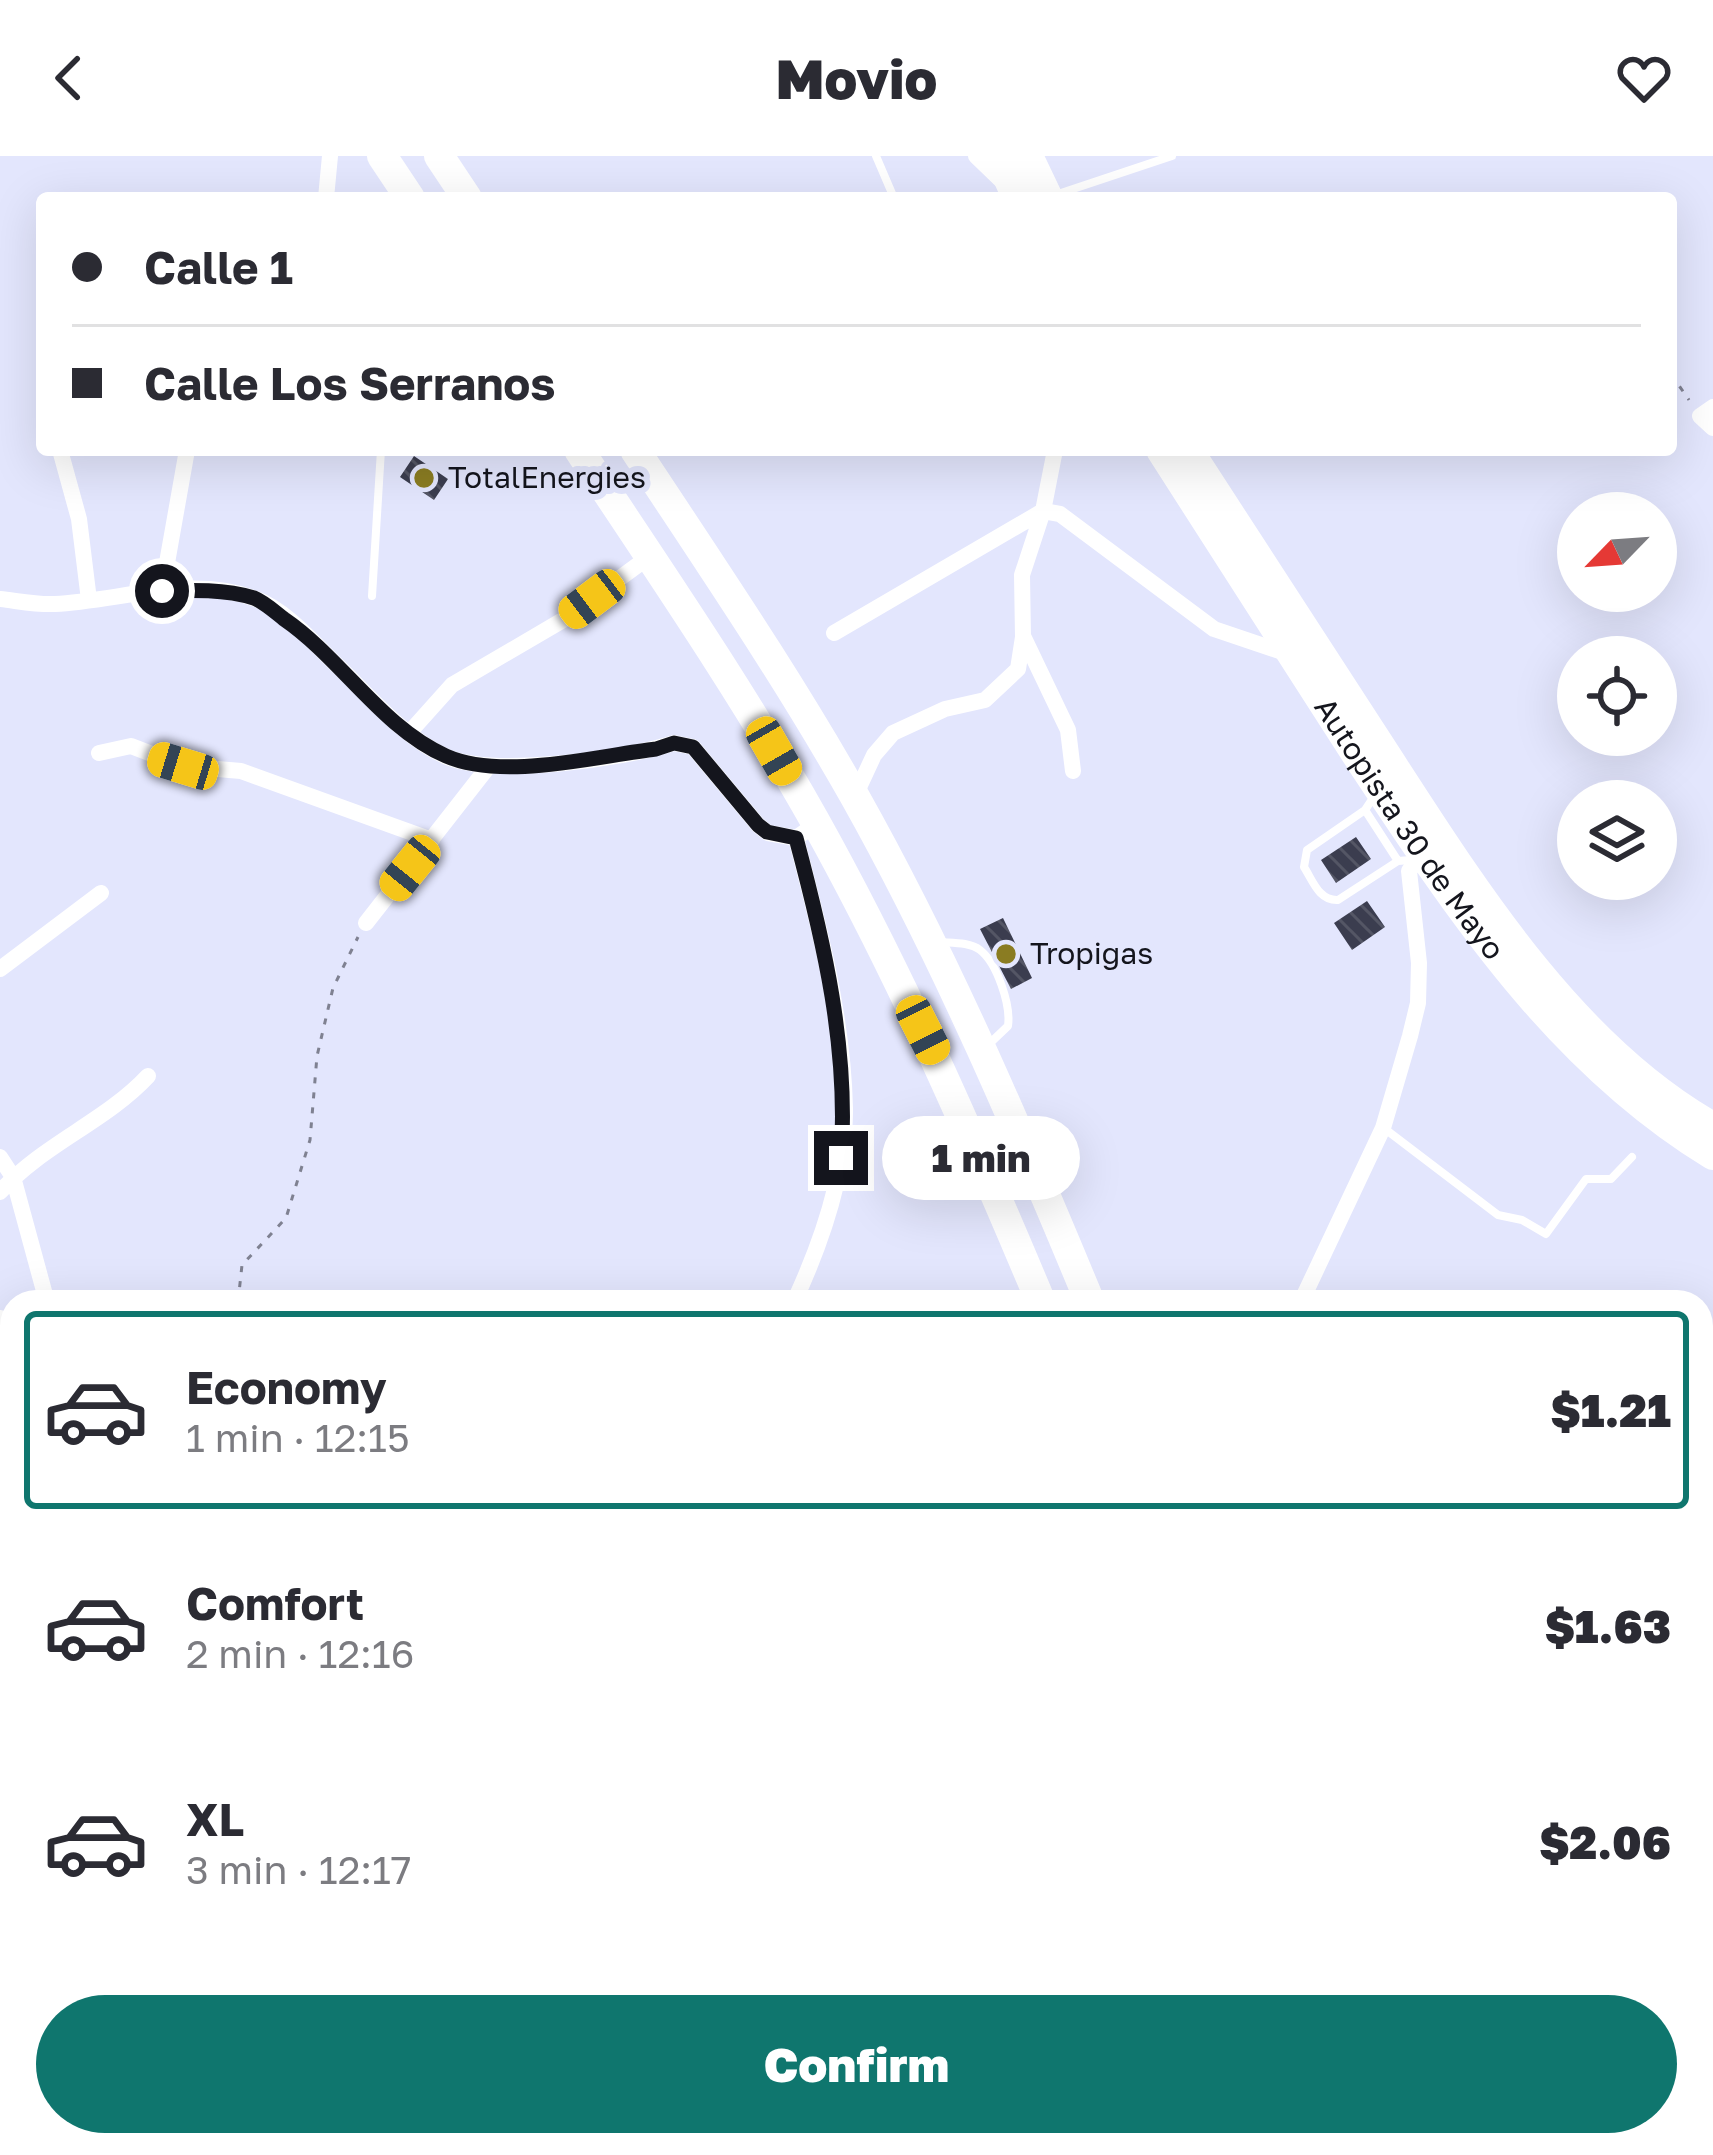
<!DOCTYPE html>
<meta charset="utf-8">
<style>
:root{--surface:#fff;--page:#f7f7f7;--text:#2b2b33;--muted:#7c7c81;--line:#e1e1e2;--accent:#0f766e}
body{margin:0;font-family:"Golos Text",sans-serif;background:var(--page);color:var(--text);height:100vh;display:flex;flex-direction:column;font-size:45px;white-space:nowrap}
*{box-sizing:border-box;margin:0}
p{font-size:39px;color:var(--muted)}
.icon{flex:none;width:66px;height:66px;fill:none;stroke:currentColor;stroke-width:2;stroke-linecap:round;stroke-linejoin:round}
.map{position:relative;flex:1;overflow:hidden}
.side{position:absolute;left:0px;top:1134px;width:1713px;height:867px;display:flex;flex-direction:column;background:var(--surface);border-radius:36px 36px 0 0;box-shadow:0 12px 48px #0002}
.side>*{flex:none}
.guide{position:absolute;left:36px;top:36px;width:1641px;height:264px;border-radius:12px;box-shadow:0 12px 48px #0002;display:grid;align-content:center;height:264px;padding:0 36px;background:var(--surface)}
.needle{width:78px;rotate:245deg}
.tools{position:absolute;left:1557px;top:336px;display:grid;gap:24px}
.tools a{display:grid;place-items:center;width:120px;height:120px;border-radius:50%;background:var(--surface);box-shadow:0 12px 48px #0002;font-size:60px}
.end{position:absolute;width:54px;height:54px;margin:-27px;border:15px solid #14151d;background:#fff;box-shadow:0 0 0 6px #fff}
.from{border-radius:50%}
.bubble{position:absolute;height:84px;border-radius:42px;background:var(--surface);box-shadow:0 12px 48px #0002;font-size:39px;font-weight:800;line-height:84px;text-align:center}
.car{position:absolute;width:36px;height:72px;margin:-36px -18px;border-radius:15px;box-shadow:0 0 9px 3px #0007;background:linear-gradient(#f5c518 24%,#345 0 40%,#f5c518 0 76%,#345 0 86%,#f5c518 0)}
.guide b{display:flex;align-items:center;gap:42px;height:114px;font-size:45px}
.guide b+b{border-top:3px solid var(--line)}
.guide i{width:30px;height:30px;background:var(--text)}
ul{padding:21px 0 0;list-style:none}
li{display:flex;align-items:center;gap:36px;height:198px;margin:0 24px 18px;padding:0 12px;border:6px solid transparent;border-radius:12px}
li div{flex:1}
li b{display:block;font-size:45px}
li em{font-style:normal;font-weight:800}
li.current{border-color:var(--accent)}
li>.icon{width:108px;height:108px;stroke-width:1.5}
.button{display:flex;gap:24px;margin-top:auto;padding:24px 36px}
.button a{flex:1;height:138px;border-radius:72px;background:var(--accent);color:#fff;font-size:48px;font-weight:800;line-height:138px;text-align:center}
header{display:flex;justify-content:space-between;align-items:center;height:156px;padding:0 36px;background:var(--surface);font-size:54px;font-weight:800}
.map>svg:first-child{display:block}
</style>
<header><svg class="icon" aria-label="back" viewBox="0 0 24 24"><path d="M15 5l-7 7 7 7"/></svg>Movio<svg class="icon" aria-label="heart" viewBox="0 0 24 24"><path d="M12 20l-8-8c-3-5 5-10 8-4 3-6 11-1 8 4z"/></svg></header>
<div class="map">
<svg width="1713" height="1999" viewBox="0 0 1713 1999">
<defs>
<pattern id="building-back-hatch" width="6" height="6" patternUnits="userSpaceOnUse" patternTransform="scale(3)"><rect width="6" height="6" fill="#3b3d4f"/><path d="M-1 5l2 2M0 0l6 6M5-1l2 2" fill="none" stroke="#545665"/></pattern>
</defs>
<rect width="100%" height="100%" fill="#e3e6fd"/>
<path fill="url(#building-back-hatch)" d="M414 300 448 323 434 344 400 321Z
M1356 681 1371 703 1336 727 1321 704Z
M1367 745 1385 771 1352 794 1334 767Z
M1003 762 1032 822 1011 833 980 773Z"/>
<g fill="none" stroke-linecap="round" stroke-linejoin="round">
<path stroke="#7f8191" stroke-width="3" stroke-dasharray="6 9" stroke-linecap="butt" d="M1671 218 1689 244
M238 1146 242 1109 286 1062 310 984 317 900 333 832 358 781
M0 1697 12 1692
M111 1989 114 1999"/>
<path stroke="#fff" stroke-width="8" d="M876 0 894 42
M1055 39 1172 0
M372 440 381 294
M1375 639 1365 654 1307 694 1304 711C1313 725 1319 745 1338 744L1398 705 1411 704
M1365 654 1398 705
M940 786C952 787 970 786 980 794 997 807 1011 849 1008 870L988 889
M1385 973 1498 1059 1522 1064 1546 1078 1586 1023H1611L1632 1001
M1701 1320 1713 1313"/>
<path stroke="#fff" stroke-width="16" d="M976 0 1005 28
M326 42 330 0
M1713 251 1700 260 1713 272
M60 294 79 363 89 444
M162 435 187 294
M0 443C18 445 37 449 55 448 119 445 192 418 256 443 288 455 316 490 341 513 372 543 406 583 447 601 495 621 624 603 674 587L693 591 758 669 768 677 796 682 816 668
M834 477 1043 355 1060 358 1214 473 1291 499
M1024 482 1068 574 1073 615
M409 577 452 529 563 464 650 400
M99 597 131 590 183 610 241 615 432 684
M855 640 874 599 893 577 945 553 985 544 1018 513 1023 481 1022 419 1043 355 1055 294
M366 767 488 611
M0 813 101 737
M0 1001 13 1021 47 1146
M0 1036C43 988 105 966 148 920
M794 1146C821 1088 846 1017 845 952 843 861 819 770 796 682
M1301 1146 1383 972 1410 880 1418 847 1419 807 1409 715 1422 697
M0 1162 12 1165
M0 1235 12 1214
M384 1999 387 1989"/>
<g stroke="#fff" stroke-width="30">
<path d="M382 0 410 42"/>
<path d="M439 0 467 42"/>
<path d="M999 0 1017 42"/>
<path d="M1028 0 1048 42"/>
<path d="M579 294C660 416 743 537 815 665 902 821 972 982 1041 1146"/>
<path d="M635 294C710 408 788 522 855 641 946 803 1019 975 1090 1146"/>
<path id="s1" d="M1161 294C1226 397 1292 499 1358 601 1457 751 1557 904 1713 999"/>
<path d="M1188 294C1250 389 1312 484 1373 579 1463 717 1565 888 1713 971"/>
<path d="M1398 1989 1402 1999"/>
<path d="M1445 1989 1449 1999"/>
</g>
</g>
<g fill="none" stroke-linecap="round" stroke-linejoin="round">
<path stroke="#14151d" stroke-width="15" d="M162 435C192 434 225 433 254 442 264 446 275 456 284 463 341 502 382 572 446 600 503 625 596 600 656 593L674 587 693 591 758 669 767 676 796 682C824 786 849 893 841 1002"/>
</g>
<g fill="#8a7c22" stroke="#e3e6fd" stroke-width="4.5">
<circle cx="424" cy="322" r="12"/>
<circle cx="1006" cy="798" r="12"/>
</g>
<g text-anchor="middle" stroke-width="12" stroke-linejoin="round" paint-order="stroke">
<g font-size="30" fill="#14151d" stroke="#e3e6fd" text-anchor="start">
<text x="448" y="332">TotalEnergies</text>
<text x="1030" y="808">Tropigas</text>
</g>
<g font-size="30" fill="#14151d" stroke="#e3e6fd">
<text dy="10" stroke="none"><textPath href="#s1" startOffset="453">Autopista 30 de Mayo</textPath></text>
</g>
</g>
</svg>
<div class="tools">
<a><svg class="needle" viewBox="-14 -14 28 28"><path d="M0-13l5 13h-10z" fill="#e53935"/><path d="M0 13l5-13h-10z" fill="#7c7c81"/></svg></a>
<a><svg class="icon" aria-label="locate" viewBox="0 0 24 24"><circle cx="12" cy="12" r="6"/><path d="M12 2v4M12 18v4M2 12h4M18 12h4"/></svg></a>
<a><svg class="icon" aria-label="layers" viewBox="0 0 24 24"><path d="M12 4l9 5-9 5-9-5zM3 14l9 5 9-5"/></svg></a>
</div>
<i class="end from" style="left:162px;top:435px"></i>
<i class="end" style="left:841px;top:1002px"></i>
<div class="bubble" style="left:882px;top:960px;width:198px">1 min</div>
<i class="car" style="left:592px;top:443px;rotate:233deg"></i>
<i class="car" style="left:774px;top:595px;rotate:150deg"></i>
<i class="car" style="left:183px;top:610px;rotate:287deg"></i>
<i class="car" style="left:410px;top:712px;rotate:219deg"></i>
<i class="car" style="left:923px;top:874px;rotate:153deg"></i>
<div class="guide">
<b><i class="from"></i>Calle 1</b>
<b><i></i>Calle Los Serranos</b>
</div>
<section class="side">
<ul>
<li class="current"><svg class="icon" aria-label="car" viewBox="0 0 24 24"><path d="M5 17H2v-5l4-1 3-4h7l3 4 3 1v5h-3M9 17h6M6 11h13"/><circle cx="7" cy="17" r="2"/><circle cx="17" cy="17" r="2"/></svg><div><b>Economy</b><p>1 min · 12:15</p></div><em>$1.21</em></li>
<li><svg class="icon" aria-label="car" viewBox="0 0 24 24"><path d="M5 17H2v-5l4-1 3-4h7l3 4 3 1v5h-3M9 17h6M6 11h13"/><circle cx="7" cy="17" r="2"/><circle cx="17" cy="17" r="2"/></svg><div><b>Comfort</b><p>2 min · 12:16</p></div><em>$1.63</em></li>
<li><svg class="icon" aria-label="car" viewBox="0 0 24 24"><path d="M5 17H2v-5l4-1 3-4h7l3 4 3 1v5h-3M9 17h6M6 11h13"/><circle cx="7" cy="17" r="2"/><circle cx="17" cy="17" r="2"/></svg><div><b>XL</b><p>3 min · 12:17</p></div><em>$2.06</em></li>
</ul>
<div class="button"><a>Confirm</a></div>
</section>
</div>
